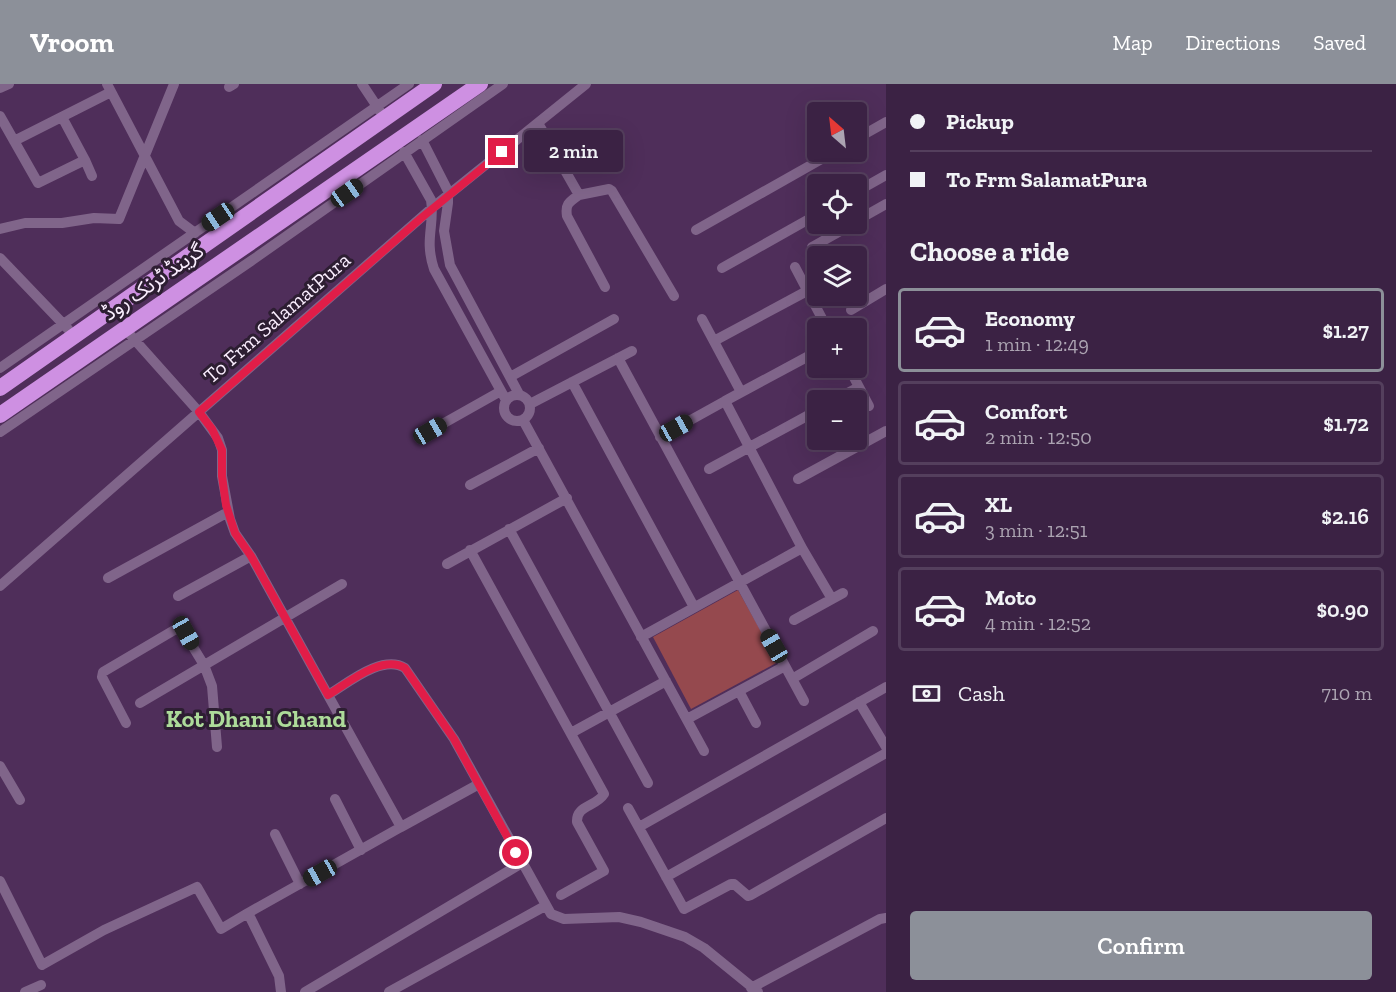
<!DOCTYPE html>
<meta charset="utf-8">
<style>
:root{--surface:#3b2244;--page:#462f4f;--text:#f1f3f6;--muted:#aca4b2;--line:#543f5d;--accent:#8c9099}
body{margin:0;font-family:"Zilla Slab","Noto Sans Arabic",serif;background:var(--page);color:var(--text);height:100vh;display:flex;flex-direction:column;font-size:22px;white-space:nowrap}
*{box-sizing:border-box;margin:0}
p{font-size:20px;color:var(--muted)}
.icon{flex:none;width:33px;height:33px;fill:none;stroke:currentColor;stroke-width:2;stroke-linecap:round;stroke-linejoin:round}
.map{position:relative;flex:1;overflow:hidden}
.drawer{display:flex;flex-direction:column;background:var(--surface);width:510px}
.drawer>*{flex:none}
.top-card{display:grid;align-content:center;height:132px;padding:0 24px;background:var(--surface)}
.needle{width:39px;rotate:332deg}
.controls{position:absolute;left:807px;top:18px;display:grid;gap:12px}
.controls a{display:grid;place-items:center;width:60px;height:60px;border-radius:6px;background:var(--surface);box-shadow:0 6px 24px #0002,0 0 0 2px var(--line);font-size:30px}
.end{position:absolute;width:27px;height:27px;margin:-14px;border:8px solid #e11d48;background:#fff;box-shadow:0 0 0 3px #fff}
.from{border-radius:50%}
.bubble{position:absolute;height:42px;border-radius:6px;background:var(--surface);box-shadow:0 6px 24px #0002,0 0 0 2px var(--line);font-size:20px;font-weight:600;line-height:42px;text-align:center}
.car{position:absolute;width:18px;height:36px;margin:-18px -9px;border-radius:8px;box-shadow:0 0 4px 2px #0007;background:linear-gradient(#222 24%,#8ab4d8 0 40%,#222 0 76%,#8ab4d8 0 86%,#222 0)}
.top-card b{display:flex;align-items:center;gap:21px;height:57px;font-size:22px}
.top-card b+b{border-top:2px solid var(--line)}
.top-card i{width:15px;height:15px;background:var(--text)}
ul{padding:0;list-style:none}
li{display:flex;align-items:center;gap:18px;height:84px;margin:0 12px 9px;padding:0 12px;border:3px solid var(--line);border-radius:6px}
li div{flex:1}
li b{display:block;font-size:22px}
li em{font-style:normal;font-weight:600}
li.current{border-color:var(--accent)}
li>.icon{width:54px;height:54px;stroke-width:1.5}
h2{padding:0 24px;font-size:27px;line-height:72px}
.pay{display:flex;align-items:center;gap:15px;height:66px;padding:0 24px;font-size:22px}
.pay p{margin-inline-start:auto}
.action{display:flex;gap:12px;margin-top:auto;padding:12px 24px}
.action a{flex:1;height:69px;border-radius:6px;background:var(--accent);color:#fff;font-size:24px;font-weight:600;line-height:69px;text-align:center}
header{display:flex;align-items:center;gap:36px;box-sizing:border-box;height:84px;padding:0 30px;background:var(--accent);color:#fff}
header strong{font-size:28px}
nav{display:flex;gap:33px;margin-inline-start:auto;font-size:21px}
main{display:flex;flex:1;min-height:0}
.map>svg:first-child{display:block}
</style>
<header>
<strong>Vroom</strong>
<nav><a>Map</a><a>Directions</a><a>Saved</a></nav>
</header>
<main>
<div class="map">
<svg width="886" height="908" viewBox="0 0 886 908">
<rect width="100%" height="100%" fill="#4f2e5a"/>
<path fill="#95494e" d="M738 506 778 578 691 625 653 553Z"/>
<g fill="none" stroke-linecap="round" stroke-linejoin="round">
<path stroke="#80658a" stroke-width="10" d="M107 0 179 137 195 149
M362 0 380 27
M229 3 234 0
M0 4 9 0
M0 32 38 99 85 76 92 92
M62 33 85 76
M538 39 579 111C569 118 565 120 567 132L605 203
M856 55 886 38
M422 56 448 107V119L444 147 450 181 519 310
M14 57 111 8
M404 68 431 116C435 141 424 155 434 185L506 316
M856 108 886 91
M579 111 609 105 612 107 674 212
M856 137 886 120
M0 145 25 139H62L94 134 119 135 174 0
M696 146 834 68
M812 163 853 140
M0 174 68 245
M795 183 827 244
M722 184 818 130
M851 226 886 205
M702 235 741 308
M125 245 199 328 218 354 222 366V392L230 435 235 449 251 472 401 743 248 829 279 892 281 908
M714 257 807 207
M618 274 804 617
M0 284 409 0
M849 284 859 303
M510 293 614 235
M572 298 694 523
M504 324a13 13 0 1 1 26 0a13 13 0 1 1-26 0Z
M835 316 859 303 869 322
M530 320 632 267
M523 336 704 667
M430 347 501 307
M0 348 251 177 503 0
M660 353 725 317
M709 385 818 326
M798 395 886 347
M470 401 539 364
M509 445 648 699
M802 464 725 317 818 267
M470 466 604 710C596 723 576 721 577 738L604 787 561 811
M447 480 567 414
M108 494 228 428
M0 502 432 124 586 0
M178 512 251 472
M794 536 832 515
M641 553 802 464 832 515 843 509
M792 595 873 547
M739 607 756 639
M328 611C348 599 382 570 405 584L454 655 551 830 564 835 619 833 641 838 685 853 704 864 758 908
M859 618 886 663
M140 619 342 500
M687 635 785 582
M126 639 102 593 103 588 176 545H182L204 581 212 602 217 663
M571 649 666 597
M0 682 20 716
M335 715 361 766
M628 724 684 825 731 800H734L748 812 751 811 886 734
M401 743 479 700
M639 743 886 603
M275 750 300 800
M666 793 886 669
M0 797 42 881 104 846 197 803 221 845 248 829
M751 904 880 835 886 834
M25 908 41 901
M305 908 522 779
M389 908 545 822"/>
<path stroke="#ce90e2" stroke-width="16" d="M0 304 434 0
M0 331 480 0"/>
</g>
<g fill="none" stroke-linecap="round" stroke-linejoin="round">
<path stroke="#e11d48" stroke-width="8" d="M502 68 420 135 199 328 212 345 222 366V392L226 421 235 449 251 472 328 611C348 599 382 570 405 584L454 655 516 769"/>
</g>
<g text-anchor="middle" stroke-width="6" stroke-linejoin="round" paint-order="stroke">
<g font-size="21" fill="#faeefe" stroke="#2d1e32">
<text transform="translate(153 198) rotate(-35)" y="7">گرینڈ ٹرنک روڈ</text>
<text transform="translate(277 234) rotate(-41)" y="7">To Frm SalamatPura</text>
</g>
<g font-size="24" font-weight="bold" fill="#addb9a" stroke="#2d1e32">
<text x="256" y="643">Kot Dhani Chand</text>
</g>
</g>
</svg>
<div class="controls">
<a><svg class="needle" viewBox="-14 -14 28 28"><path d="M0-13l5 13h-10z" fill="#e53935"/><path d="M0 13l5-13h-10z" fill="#aca4b2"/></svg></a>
<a><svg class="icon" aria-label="locate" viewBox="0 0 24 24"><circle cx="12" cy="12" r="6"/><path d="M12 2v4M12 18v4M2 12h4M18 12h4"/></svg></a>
<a><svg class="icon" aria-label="layers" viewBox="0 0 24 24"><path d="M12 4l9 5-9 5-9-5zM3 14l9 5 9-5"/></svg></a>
<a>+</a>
<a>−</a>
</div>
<i class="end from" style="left:516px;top:769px"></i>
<i class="end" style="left:502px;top:68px"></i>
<div class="bubble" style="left:524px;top:46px;width:99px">2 min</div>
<i class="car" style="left:347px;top:109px;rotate:55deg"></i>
<i class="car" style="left:218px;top:133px;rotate:236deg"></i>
<i class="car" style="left:676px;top:344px;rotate:61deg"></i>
<i class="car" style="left:430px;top:347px;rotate:60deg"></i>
<i class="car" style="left:186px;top:549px;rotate:151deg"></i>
<i class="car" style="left:774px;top:562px;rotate:330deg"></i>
<i class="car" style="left:320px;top:789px;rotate:241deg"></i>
</div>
<section class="drawer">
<div class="top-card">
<b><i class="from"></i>Pickup</b>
<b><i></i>To Frm SalamatPura</b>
</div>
<h2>Choose a ride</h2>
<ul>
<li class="current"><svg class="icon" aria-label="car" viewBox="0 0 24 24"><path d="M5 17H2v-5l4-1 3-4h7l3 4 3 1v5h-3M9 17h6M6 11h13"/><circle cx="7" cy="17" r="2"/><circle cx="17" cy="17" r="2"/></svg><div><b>Economy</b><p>1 min · 12:49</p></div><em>$1.27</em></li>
<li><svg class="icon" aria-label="car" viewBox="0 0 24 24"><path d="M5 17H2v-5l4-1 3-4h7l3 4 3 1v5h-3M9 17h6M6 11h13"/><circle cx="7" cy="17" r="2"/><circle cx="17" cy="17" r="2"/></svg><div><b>Comfort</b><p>2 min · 12:50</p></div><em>$1.72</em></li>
<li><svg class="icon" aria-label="car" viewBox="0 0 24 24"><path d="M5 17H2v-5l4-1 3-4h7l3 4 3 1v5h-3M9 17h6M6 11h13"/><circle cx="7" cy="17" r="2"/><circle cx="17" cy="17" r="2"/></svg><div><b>XL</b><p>3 min · 12:51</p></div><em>$2.16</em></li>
<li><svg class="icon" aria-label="car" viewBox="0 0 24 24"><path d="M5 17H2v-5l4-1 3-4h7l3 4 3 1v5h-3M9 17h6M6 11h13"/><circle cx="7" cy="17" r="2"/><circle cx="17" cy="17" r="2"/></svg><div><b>Moto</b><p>4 min · 12:52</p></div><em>$0.90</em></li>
</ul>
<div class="pay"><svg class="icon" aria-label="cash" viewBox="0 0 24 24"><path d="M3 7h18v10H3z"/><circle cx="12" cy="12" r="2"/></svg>Cash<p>710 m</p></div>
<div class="action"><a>Confirm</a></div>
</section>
</main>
